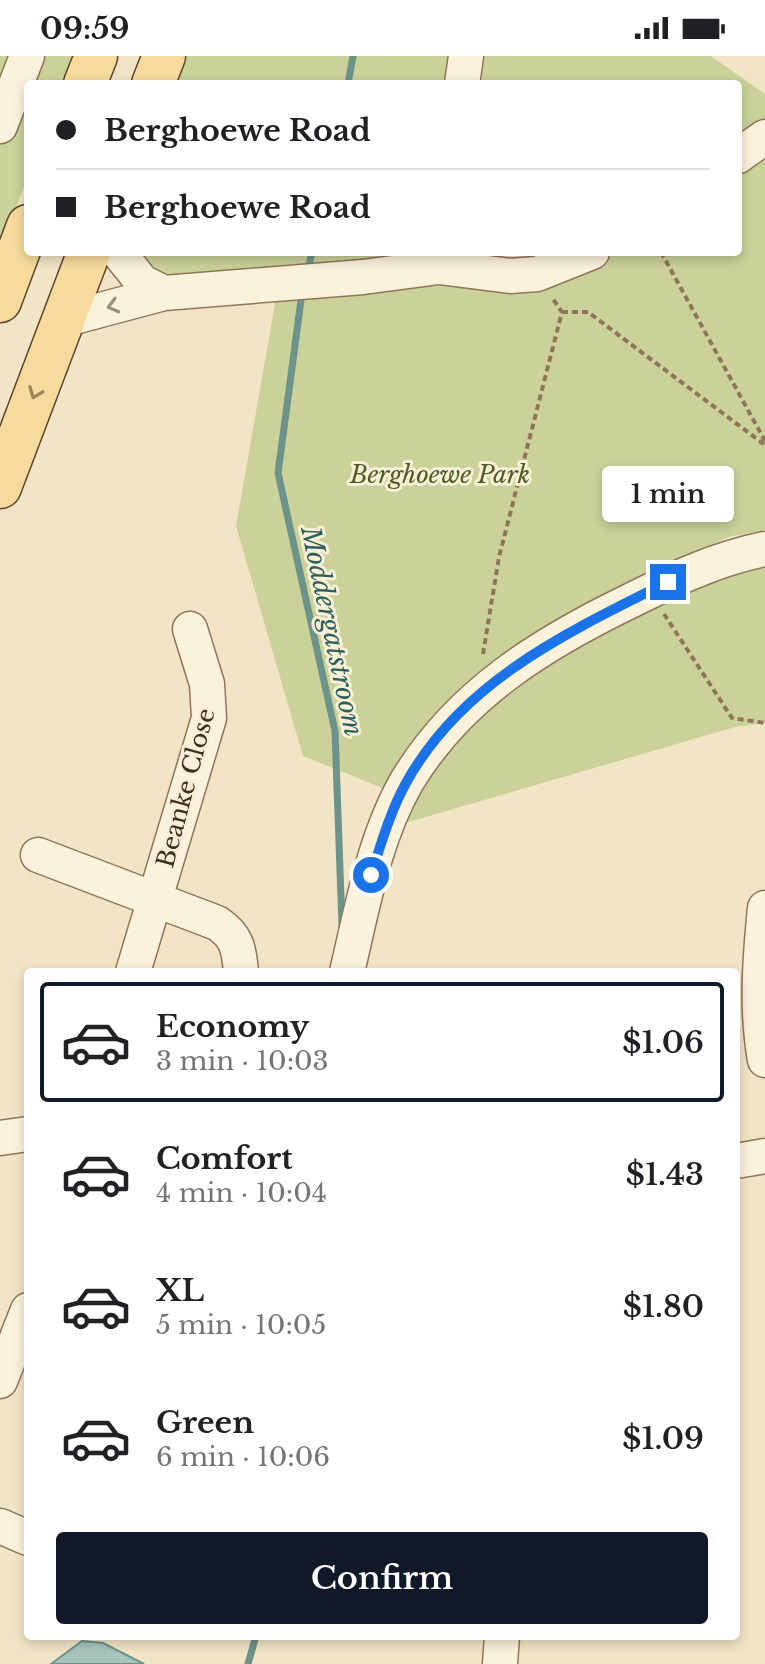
<!DOCTYPE html>
<meta charset="utf-8">
<style>
:root{--surface:#fff;--page:#f6f6f6;--text:#202124;--muted:#757577;--line:#e0e0e0;--accent:#111827}
body{margin:0;font-family:"Libre Baskerville",serif;background:var(--page);color:var(--text);height:100vh;display:flex;flex-direction:column;font-size:30px;white-space:nowrap}
*{box-sizing:border-box;margin:0}
p{font-size:26px;color:var(--muted)}
.icon{flex:none;width:44px;height:44px;fill:none;stroke:currentColor;stroke-width:2;stroke-linecap:round;stroke-linejoin:round}
.map{position:relative;flex:1;overflow:hidden}
.side{position:absolute;left:24px;top:912px;width:716px;height:672px;display:flex;flex-direction:column;background:var(--surface);border-radius:8px;box-shadow:0 4px 12px #0003}
.side>*{flex:none}
.hud{position:absolute;left:24px;top:24px;width:718px;height:176px;border-radius:8px;box-shadow:0 4px 12px #0003;display:grid;align-content:center;height:176px;padding:0 32px;background:var(--surface)}
.end{position:absolute;width:36px;height:36px;margin:-18px;border:10px solid #1a73e8;background:#fff;box-shadow:0 0 0 4px #fff}
.from{border-radius:50%}
.bubble{position:absolute;height:56px;border-radius:8px;background:var(--surface);box-shadow:0 4px 12px #0003;font-size:26px;font-weight:600;line-height:56px;text-align:center}
.hud b{display:flex;align-items:center;gap:28px;height:76px;font-size:30px}
.hud b+b{border-top:2px solid var(--line)}
.hud i{width:20px;height:20px;background:var(--text)}
ul{padding:14px 0 0;list-style:none}
li{display:flex;align-items:center;gap:24px;height:120px;margin:0 16px 12px;padding:0 16px;border:4px solid transparent;border-radius:8px}
li div{flex:1}
li b{display:block;font-size:30px}
li em{font-style:normal;font-weight:600}
li.selected{border-color:var(--accent)}
li>.icon{width:72px;height:72px;stroke-width:1.5}
.primary-button{display:flex;gap:16px;margin-top:auto;padding:16px 32px}
.primary-button a{flex:1;height:92px;border-radius:8px;background:var(--accent);color:#fff;font-size:32px;font-weight:600;line-height:92px;text-align:center}
.status{display:flex;justify-content:space-between;align-items:center;height:56px;padding:0 40px;background:var(--surface);direction:ltr}
.status svg{height:22px;fill:currentColor}
.map>svg:first-child{display:block}
</style>
<div class="status"><b>09:59</b><svg viewBox="0 0 49 12"><path d="M0 12V9h3v3zM5 12V6h3v6zM10 12V3h3v9zM15 12V0h3v12zM26 1h20v11H26zM47 4h2v5h-2z"/></svg></div>
<div class="map">
<svg width="765" height="1608" viewBox="0 0 765 1608">
<rect width="100%" height="100%" fill="#f2e5c6"/>
<path fill="#cad199" d="M0 0H76L65 28H28V121L0 191Z
M187 0H449L446 28H177Z
M481 0H711L765 38V69L738 86V28H478Z
M765 96V474L729 481 648 517 533 585 390 735 303 700 236 470 276 242 453 229 605 204 617 196H738V114Z
M129 196H417L407 202 160 221Z
M757 512 765 513V667L735 671 402 768 425 719 496 637 626 562 727 518Z"/>
<path fill="#a8c5bd" stroke="#6d948b" stroke-width="2" d="M82 1585 103 1587 144 1608H51Z"/>
<g fill="none" stroke-linecap="round" stroke-linejoin="round">
<path stroke="#6d948b" stroke-width="7" d="M348 28 353 0
M309 209 312 196
M301 244 278 417 335 675 342 870
M248 1608 256 1580"/>
<defs>
<path id="minor" d="M462 28 466 0
M0 70 27 0
M738 100 765 81
M118 196 142 226 164 237
M63 264 164 237 363 221 439 211 510 220 537 218 592 196
M38 799 217 867C237 880 239 893 241 916
M765 852C760 903 756 953 765 1004
M133 916 209 662 207 628 190 573
M347 916C362 853 374 782 407 725 459 639 541 588 630 545 674 523 716 503 765 493
M0 1082 28 1078
M736 1105 765 1100
M0 1325 28 1254
M0 1470 28 1482
M500 1608 502 1580"/>
<path id="major" d="M85 28 96 0
M153 28 164 0
M0 245 28 170
M0 431 89 196"/>
</defs>
<use href="#minor" stroke="#8f765a" stroke-width="37"/>
<use href="#major" stroke="#5d442e" stroke-width="45"/>
<path stroke="#8f765a" stroke-width="4" stroke-dasharray="6 4" stroke-linecap="butt" d="M661 196 765 385
M562 256H588L765 389
M664 558 732 662 765 667
M483 598 499 501 562 256 553 243"/>
<use href="#minor" stroke="#fbf2db" stroke-width="34"/>
<use href="#major" stroke="#f6db9c" stroke-width="42"/>
</g>
<defs><path id="oneway-chevron" d="M-2-3.5L2.5 0L-2 3.5" fill="none" stroke-width="1.6" stroke-linecap="round" stroke-linejoin="round" transform="scale(2)"/></defs>
<use stroke="#9c907d" href="#oneway-chevron" transform="translate(113 250) rotate(165)"/>
<use stroke="#9a845e" href="#oneway-chevron" transform="translate(35 337) rotate(111)"/>
<g fill="none" stroke-linecap="round" stroke-linejoin="round">
<path stroke="#1a73e8" stroke-width="10" d="M371 819C381 788 390 756 406 727 462 625 568 576 668 526"/>
</g>
<g text-anchor="middle" stroke-width="6" stroke-linejoin="round" paint-order="stroke">
<g font-size="24" font-style="italic" fill="#4e5c24" stroke="#f8efd7">
<text x="440" y="427">Berghoewe Park</text>
</g>
<g font-size="24" fill="#3e2e1f" stroke="#f8efd7">
<text transform="translate(186 732) rotate(-75)" y="8">Beanke Close</text>
</g>
<g font-size="26" font-style="italic" fill="#2d5f5c" stroke="#f8efd7">
<text transform="translate(332 575) rotate(78)" y="9">Moddergatstroom</text>
</g>
</g>
</svg>
<i class="end from" style="left:371px;top:819px"></i>
<i class="end" style="left:668px;top:526px"></i>
<div class="bubble" style="left:602px;top:410px;width:132px">1 min</div>
<div class="hud">
<b><i class="from"></i>Berghoewe Road</b>
<b><i></i>Berghoewe Road</b>
</div>
<section class="side">
<ul>
<li class="selected"><svg class="icon" aria-label="car" viewBox="0 0 24 24"><path d="M5 17H2v-5l4-1 3-4h7l3 4 3 1v5h-3M9 17h6M6 11h13"/><circle cx="7" cy="17" r="2"/><circle cx="17" cy="17" r="2"/></svg><div><b>Economy</b><p>3 min · 10:03</p></div><em>$1.06</em></li>
<li><svg class="icon" aria-label="car" viewBox="0 0 24 24"><path d="M5 17H2v-5l4-1 3-4h7l3 4 3 1v5h-3M9 17h6M6 11h13"/><circle cx="7" cy="17" r="2"/><circle cx="17" cy="17" r="2"/></svg><div><b>Comfort</b><p>4 min · 10:04</p></div><em>$1.43</em></li>
<li><svg class="icon" aria-label="car" viewBox="0 0 24 24"><path d="M5 17H2v-5l4-1 3-4h7l3 4 3 1v5h-3M9 17h6M6 11h13"/><circle cx="7" cy="17" r="2"/><circle cx="17" cy="17" r="2"/></svg><div><b>XL</b><p>5 min · 10:05</p></div><em>$1.80</em></li>
<li><svg class="icon" aria-label="car" viewBox="0 0 24 24"><path d="M5 17H2v-5l4-1 3-4h7l3 4 3 1v5h-3M9 17h6M6 11h13"/><circle cx="7" cy="17" r="2"/><circle cx="17" cy="17" r="2"/></svg><div><b>Green</b><p>6 min · 10:06</p></div><em>$1.09</em></li>
</ul>
<div class="primary-button"><a>Confirm</a></div>
</section>
</div>
